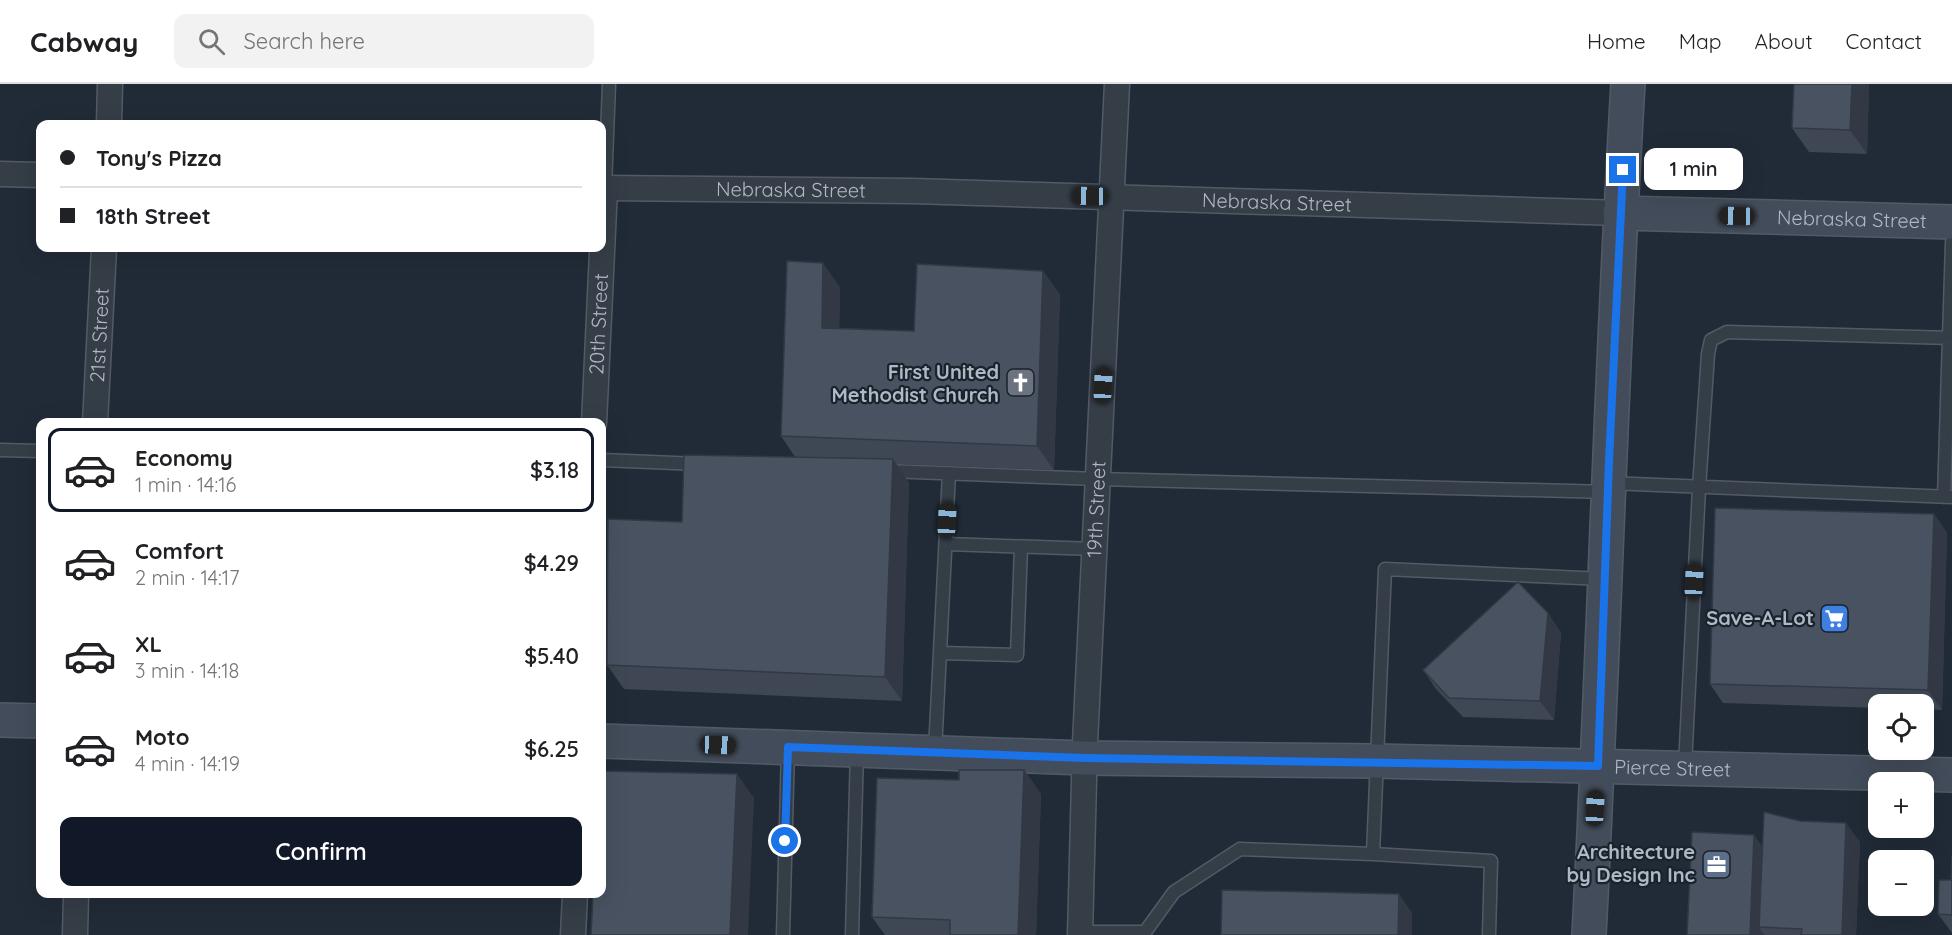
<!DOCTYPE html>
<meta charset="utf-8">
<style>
:root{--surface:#fff;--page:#f2f2f2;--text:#202124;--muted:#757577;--line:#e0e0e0;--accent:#111827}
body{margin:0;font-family:Quicksand,sans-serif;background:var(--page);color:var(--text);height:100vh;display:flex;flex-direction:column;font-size:22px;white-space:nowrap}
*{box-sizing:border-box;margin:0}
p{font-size:20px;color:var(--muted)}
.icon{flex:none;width:33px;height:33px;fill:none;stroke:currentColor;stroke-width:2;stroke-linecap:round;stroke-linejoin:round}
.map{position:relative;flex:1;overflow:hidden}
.panel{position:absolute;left:36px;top:334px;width:570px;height:480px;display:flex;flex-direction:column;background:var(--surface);border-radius:12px;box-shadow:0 6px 24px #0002}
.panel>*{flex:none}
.guide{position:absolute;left:36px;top:36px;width:570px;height:132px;border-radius:12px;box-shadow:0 6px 24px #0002;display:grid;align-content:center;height:132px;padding:0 24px;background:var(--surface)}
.controls{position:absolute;left:1868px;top:610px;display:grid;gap:12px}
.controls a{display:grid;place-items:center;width:66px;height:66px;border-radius:12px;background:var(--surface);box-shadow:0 6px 24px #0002;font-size:30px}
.end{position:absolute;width:27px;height:27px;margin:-14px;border:8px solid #1a73e8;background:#fff;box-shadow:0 0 0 3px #fff}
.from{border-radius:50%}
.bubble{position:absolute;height:42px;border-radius:12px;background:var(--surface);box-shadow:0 6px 24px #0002;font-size:20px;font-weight:600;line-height:42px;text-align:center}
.car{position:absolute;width:18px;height:36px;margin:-18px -9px;border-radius:8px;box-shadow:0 0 4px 2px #0007;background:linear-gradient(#222 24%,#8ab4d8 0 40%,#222 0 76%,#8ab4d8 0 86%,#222 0)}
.guide b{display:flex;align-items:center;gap:21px;height:57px;font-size:22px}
.guide b+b{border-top:2px solid var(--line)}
.guide i{width:15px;height:15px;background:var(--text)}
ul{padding:10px 0 0;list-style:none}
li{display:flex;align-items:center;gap:18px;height:84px;margin:0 12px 9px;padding:0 12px;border:3px solid transparent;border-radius:12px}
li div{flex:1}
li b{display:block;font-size:22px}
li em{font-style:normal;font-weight:600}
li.active{border-color:var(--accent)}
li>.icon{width:54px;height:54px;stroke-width:1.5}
.cta{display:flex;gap:12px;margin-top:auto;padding:12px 24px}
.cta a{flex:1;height:69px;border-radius:12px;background:var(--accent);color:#fff;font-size:24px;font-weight:600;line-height:69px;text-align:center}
header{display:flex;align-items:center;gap:36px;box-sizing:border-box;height:84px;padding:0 30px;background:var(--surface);border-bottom:2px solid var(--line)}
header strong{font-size:28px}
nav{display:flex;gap:33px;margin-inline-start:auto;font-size:21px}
.search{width:420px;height:54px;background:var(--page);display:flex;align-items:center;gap:15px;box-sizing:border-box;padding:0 21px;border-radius:12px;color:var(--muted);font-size:22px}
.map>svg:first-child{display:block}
</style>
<header>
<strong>Cabway</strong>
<div class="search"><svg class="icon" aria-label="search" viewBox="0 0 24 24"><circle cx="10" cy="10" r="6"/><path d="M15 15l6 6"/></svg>Search here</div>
<nav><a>Home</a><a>Map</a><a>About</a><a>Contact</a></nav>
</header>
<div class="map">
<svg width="1952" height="851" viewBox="0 0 1952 851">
<rect width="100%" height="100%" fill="#212b37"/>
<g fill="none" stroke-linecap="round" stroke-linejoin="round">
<defs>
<path id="lane" d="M605 104 609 0
M0 366 40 367
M602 376 699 380
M887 387 1098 395 1608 408
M1609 399 1952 413
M1944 413 1952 158
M946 460 1095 465
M941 569 1017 571 1021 463
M935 667 949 389
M1685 682 1699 404 1708 270 1711 256 1727 248 1952 254
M1373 770 1385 485 1603 495
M1080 848H1145L1174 808 1240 765 1373 770 1491 777 1489 851
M783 851 788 665
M852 851 857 667"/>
<g id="street">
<path d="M109 40 110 0"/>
<path d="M0 90 40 91"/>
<path id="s1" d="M602 104 913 107 1620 129"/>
<path id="s2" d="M95 339 104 164"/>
<path id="s3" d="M594 339 605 104"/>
<path d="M75 851 76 810"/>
<path d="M573 851 575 810"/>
<path id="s4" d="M1080 851 1085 659 1117 0"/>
</g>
<g id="secondary">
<path id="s5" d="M1620 129 1952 138"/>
<path d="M0 636 40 637"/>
<path id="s6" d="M602 657 1085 674 1377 677 1952 691"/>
<path d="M1589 851C1604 567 1611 283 1628 0"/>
</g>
</defs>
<use href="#lane" stroke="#525b65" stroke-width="15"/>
<use href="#street" stroke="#525b65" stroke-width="27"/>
<use href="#secondary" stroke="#525b65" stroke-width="36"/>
<use href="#lane" stroke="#353d47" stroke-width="12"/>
<use href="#street" stroke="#353d47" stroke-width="24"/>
<use href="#secondary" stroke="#434c5a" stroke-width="33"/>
</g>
<path fill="#3e4753" d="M1794 0H1869L1867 70 1809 68 1792 44Z
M1043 187 1060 211 1054 386 896 380 909 399 902 617 624 605 607 581 682 438 795 373 781 352 840 203 839 244 914 247Z
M1934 430 1947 449 1942 626 1923 625V621H1878V624L1723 619 1710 600Z
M1548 529 1561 549 1554 636 1463 633 1436 605 1423 586Z
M1024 686 1041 710 1036 851H885L872 833 959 696Z
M1860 758 1856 851H1765L1764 850V851H1687L1763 763Z
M1952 771V849L1938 830 1951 796Z"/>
<path fill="#323944" d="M1852 0H1869L1867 70 1850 46Z
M823 179 840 203 839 268 822 244Z
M1043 187 1060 211 1054 386 1037 362Z
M893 375 909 399 902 617 885 593Z
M1934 430 1947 449 1942 626 1928 606Z
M1548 529 1561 549 1554 636 1540 617Z
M1024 686 1041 710 1036 851H1018Z
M737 690 754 714 748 851H730Z
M1846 739 1860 758 1856 851H1842Z
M1754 751 1768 770 1759 843 1764 851H1750Z
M1399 810 1412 829V851H1398Z"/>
<path fill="#485261" stroke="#323944" stroke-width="1.5" d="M1794 0H1852L1850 46 1792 44Z
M787 177 823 179 822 244 914 247 917 180 1043 187 1037 362 781 352Z
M684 371 893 375 885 593 607 581 608 435 682 438Z
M1715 424 1934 430 1928 606 1710 600Z
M1518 498 1548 529 1540 617 1449 614 1423 586Z
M959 686H1024L1018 851H950V836L872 833 877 694 959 696Z
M602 687 737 690 730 851H591L593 810H602Z
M1764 728 1800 737 1846 739 1842 851H1801L1802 845 1759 843Z
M1692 748 1754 751 1750 851H1687Z
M1952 771V831L1938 830 1939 796H1951Z
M1222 806 1399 810 1398 851H1221Z"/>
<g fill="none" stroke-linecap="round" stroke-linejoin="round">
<path stroke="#1a73e8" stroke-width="8" d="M785 757 788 663 1085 674 1598 682 1609 377 1623 86"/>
</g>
<defs>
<symbol id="church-square" viewBox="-11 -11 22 22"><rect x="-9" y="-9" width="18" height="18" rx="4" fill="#6b7280" stroke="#1a222c"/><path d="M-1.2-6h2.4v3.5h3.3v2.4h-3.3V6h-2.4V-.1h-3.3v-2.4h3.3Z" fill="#fff"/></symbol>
<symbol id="supermarket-square" viewBox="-11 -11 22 22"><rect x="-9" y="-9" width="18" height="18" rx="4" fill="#3f7fe0" stroke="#1a222c"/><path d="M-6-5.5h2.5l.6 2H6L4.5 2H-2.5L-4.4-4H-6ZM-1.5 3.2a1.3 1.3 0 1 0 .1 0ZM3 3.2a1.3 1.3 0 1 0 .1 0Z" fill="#fff"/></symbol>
<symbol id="office-square" viewBox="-11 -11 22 22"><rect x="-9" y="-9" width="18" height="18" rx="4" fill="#5c6f8a" stroke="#1a222c"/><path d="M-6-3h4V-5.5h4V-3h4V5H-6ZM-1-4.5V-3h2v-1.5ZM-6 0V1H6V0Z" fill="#fff"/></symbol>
</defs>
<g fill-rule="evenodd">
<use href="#church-square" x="1004" y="282" width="33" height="33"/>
<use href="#supermarket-square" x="1818" y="518" width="33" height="33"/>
<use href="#office-square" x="1700" y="764" width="33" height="33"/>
</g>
<g text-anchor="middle" stroke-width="4.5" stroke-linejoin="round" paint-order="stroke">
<g font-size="20" fill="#afb8c4" stroke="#1a222c">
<text dy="7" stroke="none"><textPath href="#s1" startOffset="189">Nebraska Street</textPath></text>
<text dy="7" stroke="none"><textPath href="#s1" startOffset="675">Nebraska Street</textPath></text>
<text dy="7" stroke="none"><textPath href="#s5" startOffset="232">Nebraska Street</textPath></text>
<text dy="7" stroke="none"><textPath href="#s3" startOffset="99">20th Street</textPath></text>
<text dy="7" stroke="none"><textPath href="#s2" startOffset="88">21st Street</textPath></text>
<text dy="7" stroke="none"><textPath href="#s4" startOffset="426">19th Street</textPath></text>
<text dy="7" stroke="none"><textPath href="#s6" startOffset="1071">Pierce Street</textPath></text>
</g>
<g font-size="20" font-weight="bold" fill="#afb8c4" stroke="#1a222c" text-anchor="end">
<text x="999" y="295">First United<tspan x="999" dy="23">Methodist Church</tspan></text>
<text x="1814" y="541">Save-A-Lot</text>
<text x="1695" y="775">Architecture<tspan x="1695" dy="23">by Design Inc</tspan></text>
</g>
</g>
</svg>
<div class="controls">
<a><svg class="icon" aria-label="locate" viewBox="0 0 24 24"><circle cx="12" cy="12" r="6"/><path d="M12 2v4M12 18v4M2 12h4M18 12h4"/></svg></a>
<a>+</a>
<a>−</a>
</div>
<i class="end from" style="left:785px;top:757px"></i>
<i class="end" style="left:1623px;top:86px"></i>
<div class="bubble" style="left:1644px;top:64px;width:99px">1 min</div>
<i class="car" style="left:1090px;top:112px;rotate:271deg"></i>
<i class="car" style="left:1737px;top:132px;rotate:271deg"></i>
<i class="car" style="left:1103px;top:301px;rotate:3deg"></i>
<i class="car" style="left:947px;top:436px;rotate:3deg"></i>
<i class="car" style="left:1694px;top:497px;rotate:3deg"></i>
<i class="car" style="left:718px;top:661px;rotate:92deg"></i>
<i class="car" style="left:1595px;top:724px;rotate:3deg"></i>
<div class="guide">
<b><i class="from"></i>Tony's Pizza</b>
<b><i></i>18th Street</b>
</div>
<section class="panel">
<ul>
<li class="active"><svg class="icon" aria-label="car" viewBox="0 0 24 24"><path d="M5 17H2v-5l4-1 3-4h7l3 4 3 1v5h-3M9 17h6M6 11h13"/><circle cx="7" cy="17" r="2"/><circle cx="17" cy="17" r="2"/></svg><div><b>Economy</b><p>1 min · 14:16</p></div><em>$3.18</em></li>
<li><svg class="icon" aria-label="car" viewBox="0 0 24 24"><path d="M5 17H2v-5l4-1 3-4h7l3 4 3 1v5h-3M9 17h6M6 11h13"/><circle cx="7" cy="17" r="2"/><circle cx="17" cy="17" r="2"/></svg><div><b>Comfort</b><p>2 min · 14:17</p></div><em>$4.29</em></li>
<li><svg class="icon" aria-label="car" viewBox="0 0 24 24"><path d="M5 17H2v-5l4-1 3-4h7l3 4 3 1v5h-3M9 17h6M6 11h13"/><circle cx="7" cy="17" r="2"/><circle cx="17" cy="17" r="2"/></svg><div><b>XL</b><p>3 min · 14:18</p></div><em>$5.40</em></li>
<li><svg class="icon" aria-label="car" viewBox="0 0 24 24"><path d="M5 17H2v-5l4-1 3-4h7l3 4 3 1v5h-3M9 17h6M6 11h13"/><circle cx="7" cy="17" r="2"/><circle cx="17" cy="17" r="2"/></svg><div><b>Moto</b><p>4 min · 14:19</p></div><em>$6.25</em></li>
</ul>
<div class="cta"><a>Confirm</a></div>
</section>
</div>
